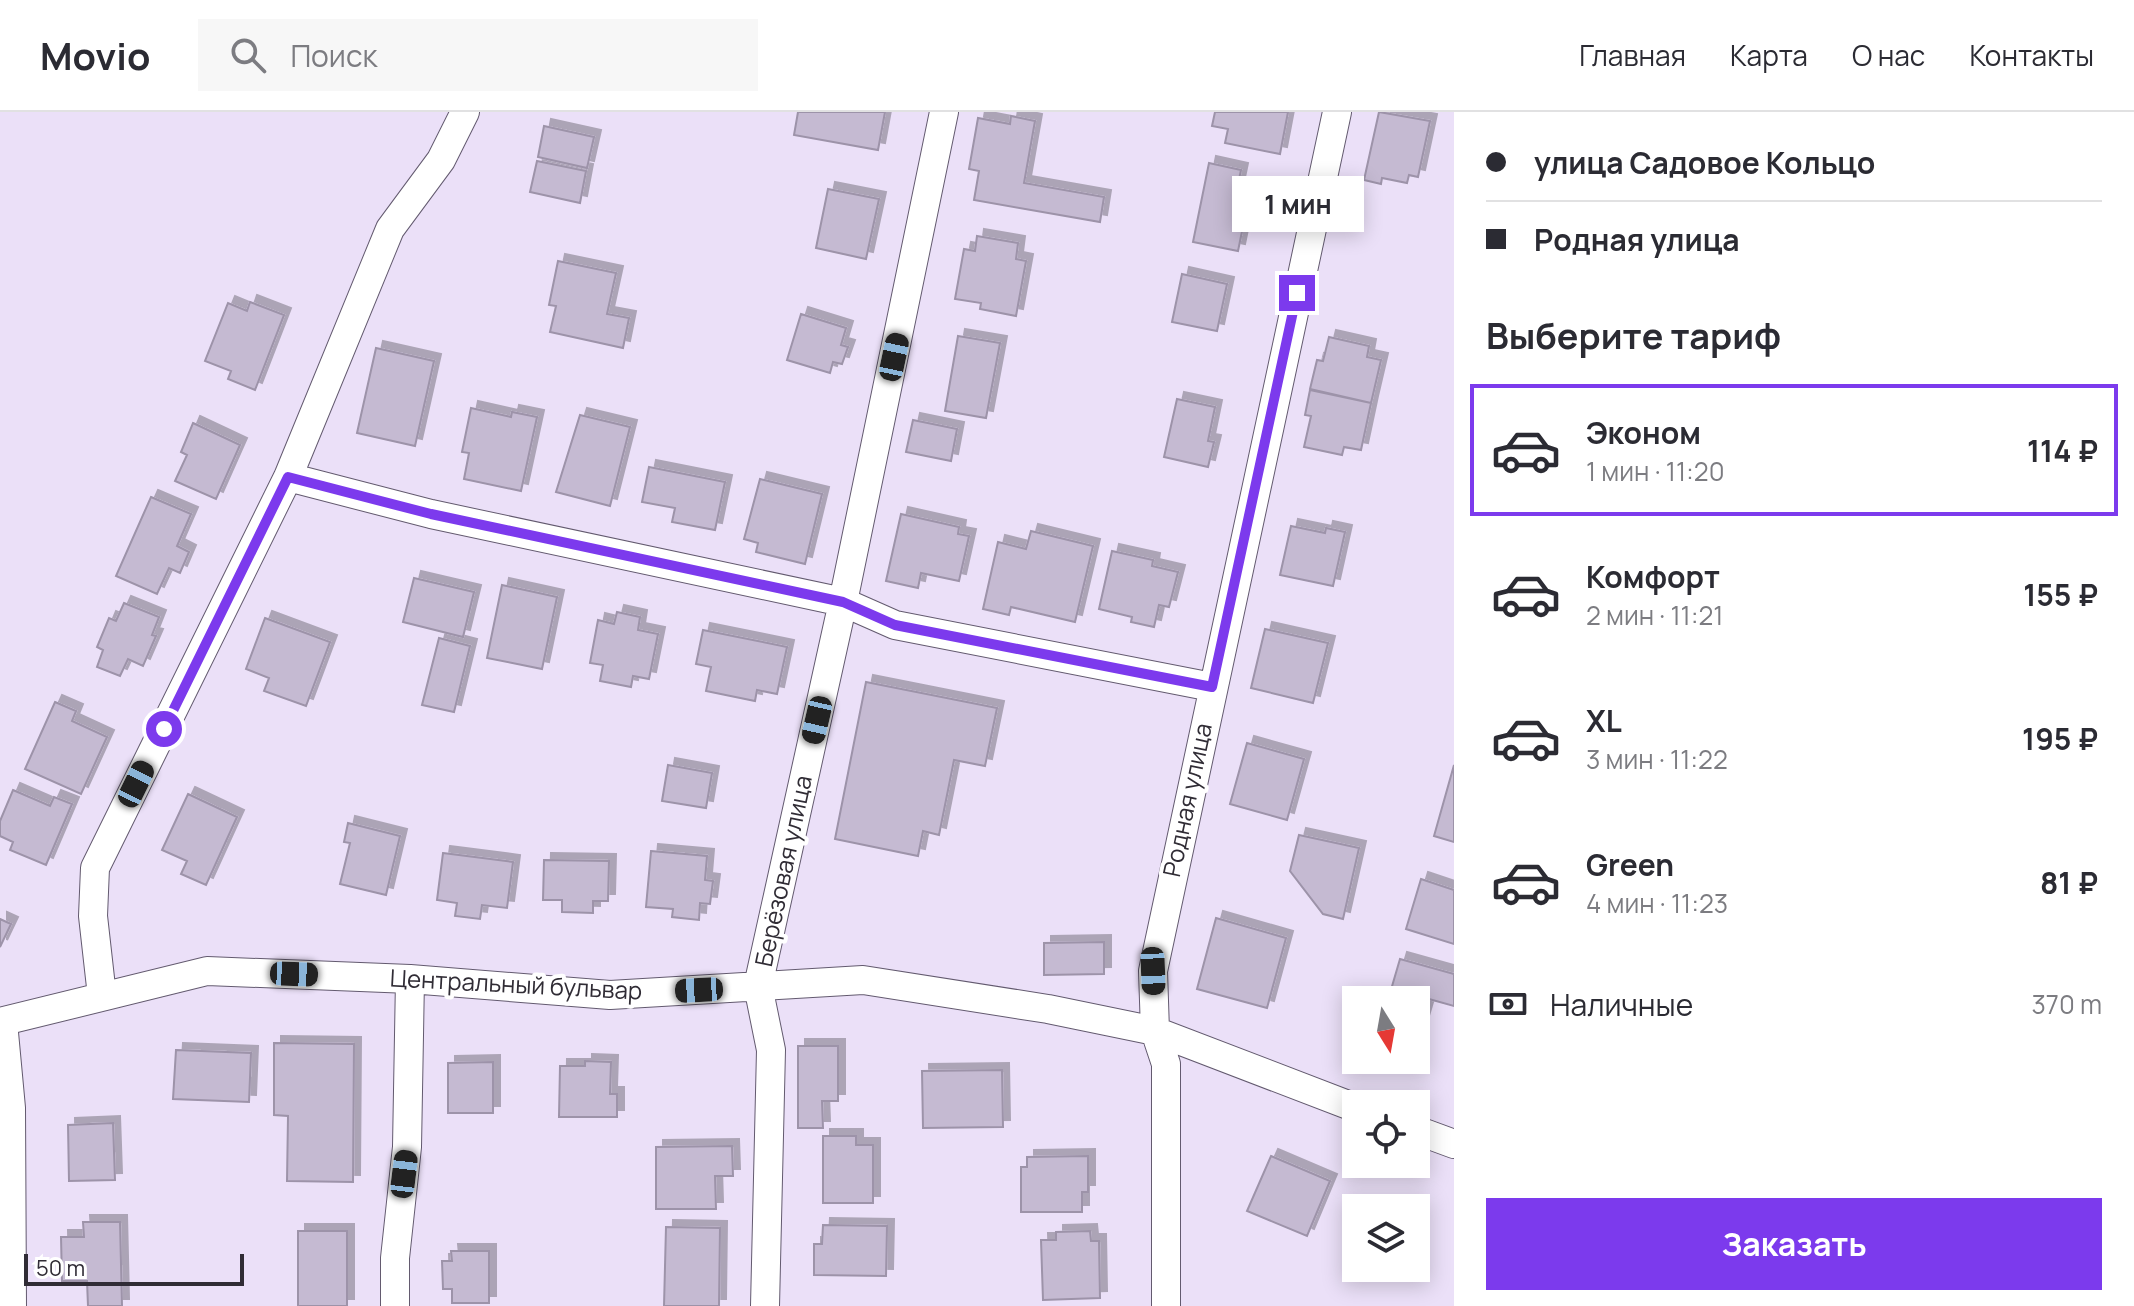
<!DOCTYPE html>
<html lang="ru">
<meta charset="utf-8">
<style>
:root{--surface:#fff;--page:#f7f7f7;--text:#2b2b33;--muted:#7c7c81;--line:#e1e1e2;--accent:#7c3aed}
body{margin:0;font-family:Manrope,sans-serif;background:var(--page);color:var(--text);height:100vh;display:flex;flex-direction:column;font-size:30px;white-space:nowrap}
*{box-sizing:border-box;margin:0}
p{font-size:26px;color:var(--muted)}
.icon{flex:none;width:44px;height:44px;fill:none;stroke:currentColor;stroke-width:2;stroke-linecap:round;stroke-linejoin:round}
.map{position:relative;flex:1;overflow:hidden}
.drawer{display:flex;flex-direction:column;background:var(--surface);width:680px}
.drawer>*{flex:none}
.banner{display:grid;align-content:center;height:176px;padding:0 32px;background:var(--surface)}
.needle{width:52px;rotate:169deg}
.controls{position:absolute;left:1342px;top:874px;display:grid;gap:16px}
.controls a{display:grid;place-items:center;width:88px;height:88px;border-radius:0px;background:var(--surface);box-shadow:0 4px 20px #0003;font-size:40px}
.scale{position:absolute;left:24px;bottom:20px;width:220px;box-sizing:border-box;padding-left:8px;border:4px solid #302c35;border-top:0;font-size:22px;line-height:28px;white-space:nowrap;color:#302c35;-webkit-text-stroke:6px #fff;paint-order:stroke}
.end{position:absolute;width:36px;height:36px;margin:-18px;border:10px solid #7c3aed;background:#fff;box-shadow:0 0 0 4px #fff}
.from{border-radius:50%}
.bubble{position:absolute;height:56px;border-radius:0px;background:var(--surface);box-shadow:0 4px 20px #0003;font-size:26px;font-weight:700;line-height:56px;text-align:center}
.car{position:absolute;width:24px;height:48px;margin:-24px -12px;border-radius:10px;box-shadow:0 0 6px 2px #0007;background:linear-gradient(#222 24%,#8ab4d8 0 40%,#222 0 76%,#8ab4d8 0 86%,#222 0)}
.banner b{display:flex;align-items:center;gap:28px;height:76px;font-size:30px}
.banner b+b{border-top:2px solid var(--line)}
.banner i{width:20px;height:20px;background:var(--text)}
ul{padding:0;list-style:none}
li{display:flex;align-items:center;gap:24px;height:132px;margin:0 16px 12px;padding:0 16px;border:4px solid transparent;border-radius:0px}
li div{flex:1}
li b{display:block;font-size:30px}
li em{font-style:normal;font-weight:700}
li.on{border-color:var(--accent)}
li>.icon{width:72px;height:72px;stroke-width:1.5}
h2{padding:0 32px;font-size:36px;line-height:96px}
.pay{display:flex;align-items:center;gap:20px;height:88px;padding:0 32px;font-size:30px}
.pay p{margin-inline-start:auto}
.button{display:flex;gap:16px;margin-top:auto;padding:16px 32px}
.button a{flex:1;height:92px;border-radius:0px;background:var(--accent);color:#fff;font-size:32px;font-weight:700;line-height:92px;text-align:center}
header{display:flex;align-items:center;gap:48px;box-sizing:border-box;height:112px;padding:0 40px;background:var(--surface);border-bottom:2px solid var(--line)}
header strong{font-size:38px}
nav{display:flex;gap:44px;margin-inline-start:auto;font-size:28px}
.search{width:560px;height:72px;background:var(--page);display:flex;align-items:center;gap:20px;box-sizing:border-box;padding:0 28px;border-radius:0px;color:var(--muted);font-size:30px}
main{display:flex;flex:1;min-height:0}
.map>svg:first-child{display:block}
</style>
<header>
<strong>Movio</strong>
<div class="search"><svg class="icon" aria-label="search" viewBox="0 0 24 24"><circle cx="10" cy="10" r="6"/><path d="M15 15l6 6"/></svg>Поиск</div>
<nav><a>Главная</a><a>Карта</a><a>О нас</a><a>Контакты</a></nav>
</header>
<main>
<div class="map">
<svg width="1454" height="1194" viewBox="0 0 1454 1194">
<defs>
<filter id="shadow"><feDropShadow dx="7" dy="-7" stdDeviation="0" flood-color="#0004"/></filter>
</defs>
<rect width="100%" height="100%" fill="#ebe0f8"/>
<path fill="#c5bad2" stroke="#9d93a9" stroke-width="2" filter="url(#shadow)" d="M798 0H885L878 38 794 23Z
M1215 0H1288L1280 42 1225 31 1228 17 1212 14Z
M1379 0 1430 9 1418 65 1409 63 1407 71 1382 66 1381 72 1364 68Z
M1011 4 1035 9 1024 71 1104 85 1100 110 974 88 979 59 969 57 978 6 1010 12Z
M544 14 594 25 587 56 538 45Z
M537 49 586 59 580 91 530 80Z
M1209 51 1241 58 1237 77 1250 80 1238 139 1193 130Z
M828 77 879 87 866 147 816 136Z
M977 124 1018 131 1016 147 1026 149 1016 204 980 197 981 191 955 187 964 137 975 139Z
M558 149 616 161 607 202 629 206 623 236 550 220 556 194 549 193Z
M1182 162 1227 172 1217 219 1172 210Z
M250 190 284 203 255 278 228 267 231 259 205 249 228 191 247 199Z
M801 202 846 216 841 233 848 235 842 252 833 250 830 261 787 248Z
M958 224 1000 231 986 306 945 299Z
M1329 225 1369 234 1367 245 1381 248 1371 291 1310 277 1317 248 1323 249Z
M376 236 434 249 415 334 357 321Z
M1310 278 1371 291 1361 338 1344 335 1342 343 1304 335 1311 304 1305 303Z
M1177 287 1215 295 1208 329 1214 330 1208 355 1164 345Z
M471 296 511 305 512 300 537 305 521 379 464 367 469 341 462 340Z
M580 303 630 315 610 394 556 380Z
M913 308 957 317 951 349 906 340Z
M193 311 240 333 216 387 175 369 187 343 181 340Z
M649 355 725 370 715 418 672 410 675 396 642 390Z
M760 367 822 382 805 452 756 440 758 431 744 427Z
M151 385 191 402 177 434 189 440 180 461 169 456 157 482 116 464Z
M901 402 959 415 958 422 969 424 959 469 921 461 918 476 886 469Z
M1291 414 1325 421 1326 416 1345 420 1333 474 1280 463Z
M1031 419 1093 434 1075 510 1011 495 1009 503 983 497 998 430 1026 437Z
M1112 439 1153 448 1152 454 1178 460 1169 495 1159 493 1154 515 1131 510 1132 505 1099 497Z
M414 466 474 480 463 525 403 510Z
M502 473 557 485 542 557 487 546Z
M124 491 159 505 152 523 156 524 143 554 128 547 120 564 97 555 103 538 97 535 109 506 116 509Z
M617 500 640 505 638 518 658 522 649 567 633 564 631 575 600 569 603 553 590 551 598 508 614 512Z
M265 506 330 530 306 594 264 579 269 566 246 557Z
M1265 517 1328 531 1313 591 1251 576Z
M703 518 787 535 777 582 757 578 755 589 706 579 711 555 696 552Z
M439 526 470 534 454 600 422 593Z
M866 570 997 596 985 654 954 648 939 723 923 719 918 744 835 727Z
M55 590 76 599 72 609 107 625 81 682 25 657Z
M1247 631 1304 647 1287 708 1230 692Z
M668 653 712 661 706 696 662 689Z
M1454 653V730L1434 724Z
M13 678 50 694 54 685 72 692 46 753 10 738 13 730 0 724V709Z
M188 682 237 705 206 773 181 762 187 749 162 738Z
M348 711 400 724 386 783 340 772 350 731 344 730Z
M1299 723 1359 736 1343 807 1323 802 1290 759Z
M651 739 707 744 705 768 713 769 710 792 700 791 699 808 672 805 673 797 646 795Z
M443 741 513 750 507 796 482 793 480 807 455 804 457 791 437 788Z
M544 748 609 749 608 789H593V801L562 800V788H543Z
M1421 767 1454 778V832L1406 817Z
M1216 806 1286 826 1267 896 1197 877Z
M0 807 11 812 0 835Z
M1104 830V862L1044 863V831Z
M1400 847 1454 862V894L1429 887 1416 931V888H1388Z
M274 931 354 932 353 1070 287 1069 288 1004 274 1003Z
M798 934H838V989H822L823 1016H798Z
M176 938 251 941 249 990 173 987Z
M585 949 611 950 610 982H617V1005H559L560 954H585Z
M493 950V1001H448V951Z
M1002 958 1003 1015 923 1016 922 959Z
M113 1011 115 1068 69 1069 68 1013Z
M823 1024H856V1033H873V1091H823Z
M732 1034 733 1064H715L716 1097H656V1035Z
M1088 1044V1080H1082V1100H1021V1055H1027V1045Z
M1271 1044 1330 1069 1307 1124 1247 1099Z
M83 1110H120L122 1194H88L87 1169H62L61 1125H84Z
M823 1113 887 1114 886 1164 814 1163V1132H822Z
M666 1115 720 1116 719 1194H664Z
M298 1119H347V1194H298Z
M1090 1119 1091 1129H1099L1100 1186 1043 1188 1041 1128H1056V1120Z
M451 1139H489V1191H452V1177H443L442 1149H452Z"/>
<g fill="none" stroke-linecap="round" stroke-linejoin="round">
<defs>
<path id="street" d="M288 365 431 402 843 490 895 513 1212 575
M102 884 93 804 95 756 288 365 390 117 441 48 465 0
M0 910 207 859 410 867 610 883 863 868 1048 897 1155 919 1356 996
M3 910 11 996 12 1194
M1416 1018 1454 1032
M395 1194V1146L407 1035 410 867
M765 1194 771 938 758 874 843 490 944 0
M1166 1194V952L1155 919 1153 859 1337 0"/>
</defs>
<use href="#street" stroke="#635a6f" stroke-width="30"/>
<use href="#street" stroke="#fff" stroke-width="28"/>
</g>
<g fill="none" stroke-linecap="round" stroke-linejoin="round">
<path stroke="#7c3aed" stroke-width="10" d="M164 617 288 365 431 402 843 490 895 513 1212 575 1297 181"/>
</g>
<g text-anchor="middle" stroke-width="8" stroke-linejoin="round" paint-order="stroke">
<g font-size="24" fill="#302c35" stroke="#fff">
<text transform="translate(1188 688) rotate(-78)" y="8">Родная улица</text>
<text transform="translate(784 759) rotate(-78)" y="8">Берёзовая улица</text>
<text transform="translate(516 873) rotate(3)" y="8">Центральный бульвар</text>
</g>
</g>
</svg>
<div class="controls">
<a><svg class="needle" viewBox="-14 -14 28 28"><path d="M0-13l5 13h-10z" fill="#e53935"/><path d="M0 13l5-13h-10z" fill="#7c7c81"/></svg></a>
<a><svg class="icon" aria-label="locate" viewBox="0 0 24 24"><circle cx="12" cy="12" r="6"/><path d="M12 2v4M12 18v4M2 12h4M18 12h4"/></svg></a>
<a><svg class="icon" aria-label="layers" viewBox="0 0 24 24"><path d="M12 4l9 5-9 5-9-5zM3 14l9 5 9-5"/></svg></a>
</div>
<div class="scale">50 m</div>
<i class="end from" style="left:164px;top:617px"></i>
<i class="end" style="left:1297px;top:181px"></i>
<div class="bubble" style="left:1232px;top:64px;width:132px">1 мин</div>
<i class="car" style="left:894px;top:245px;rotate:12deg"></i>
<i class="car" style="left:817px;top:608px;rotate:193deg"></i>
<i class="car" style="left:136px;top:672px;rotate:26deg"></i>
<i class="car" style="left:1153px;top:859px;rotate:178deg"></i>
<i class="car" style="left:294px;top:862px;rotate:92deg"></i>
<i class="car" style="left:699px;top:878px;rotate:267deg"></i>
<i class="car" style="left:404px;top:1062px;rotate:7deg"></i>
</div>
<section class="drawer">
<div class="banner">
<b><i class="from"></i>улица Садовое Кольцо</b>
<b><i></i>Родная улица</b>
</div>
<h2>Выберите тариф</h2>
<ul>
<li class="on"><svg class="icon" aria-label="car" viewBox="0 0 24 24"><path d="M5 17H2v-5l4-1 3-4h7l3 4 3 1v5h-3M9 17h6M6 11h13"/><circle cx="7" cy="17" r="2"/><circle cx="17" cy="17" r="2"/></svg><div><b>Эконом</b><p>1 мин · 11:20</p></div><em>114 ₽</em></li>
<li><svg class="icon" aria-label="car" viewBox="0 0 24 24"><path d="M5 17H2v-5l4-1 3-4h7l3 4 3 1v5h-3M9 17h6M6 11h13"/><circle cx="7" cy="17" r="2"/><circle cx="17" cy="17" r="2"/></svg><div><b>Комфорт</b><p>2 мин · 11:21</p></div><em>155 ₽</em></li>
<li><svg class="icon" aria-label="car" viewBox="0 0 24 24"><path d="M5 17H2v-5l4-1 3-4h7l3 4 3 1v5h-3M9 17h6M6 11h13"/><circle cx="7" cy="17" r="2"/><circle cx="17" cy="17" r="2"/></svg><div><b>XL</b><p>3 мин · 11:22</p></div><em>195 ₽</em></li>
<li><svg class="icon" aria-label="car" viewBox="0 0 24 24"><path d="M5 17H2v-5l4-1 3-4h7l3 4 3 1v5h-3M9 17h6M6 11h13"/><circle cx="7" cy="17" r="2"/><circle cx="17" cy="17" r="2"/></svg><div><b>Green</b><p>4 мин · 11:23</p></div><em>81 ₽</em></li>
</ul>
<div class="pay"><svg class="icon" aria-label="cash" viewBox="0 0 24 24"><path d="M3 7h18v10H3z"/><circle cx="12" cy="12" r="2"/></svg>Наличные<p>370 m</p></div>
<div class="button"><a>Заказать</a></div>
</section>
</main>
